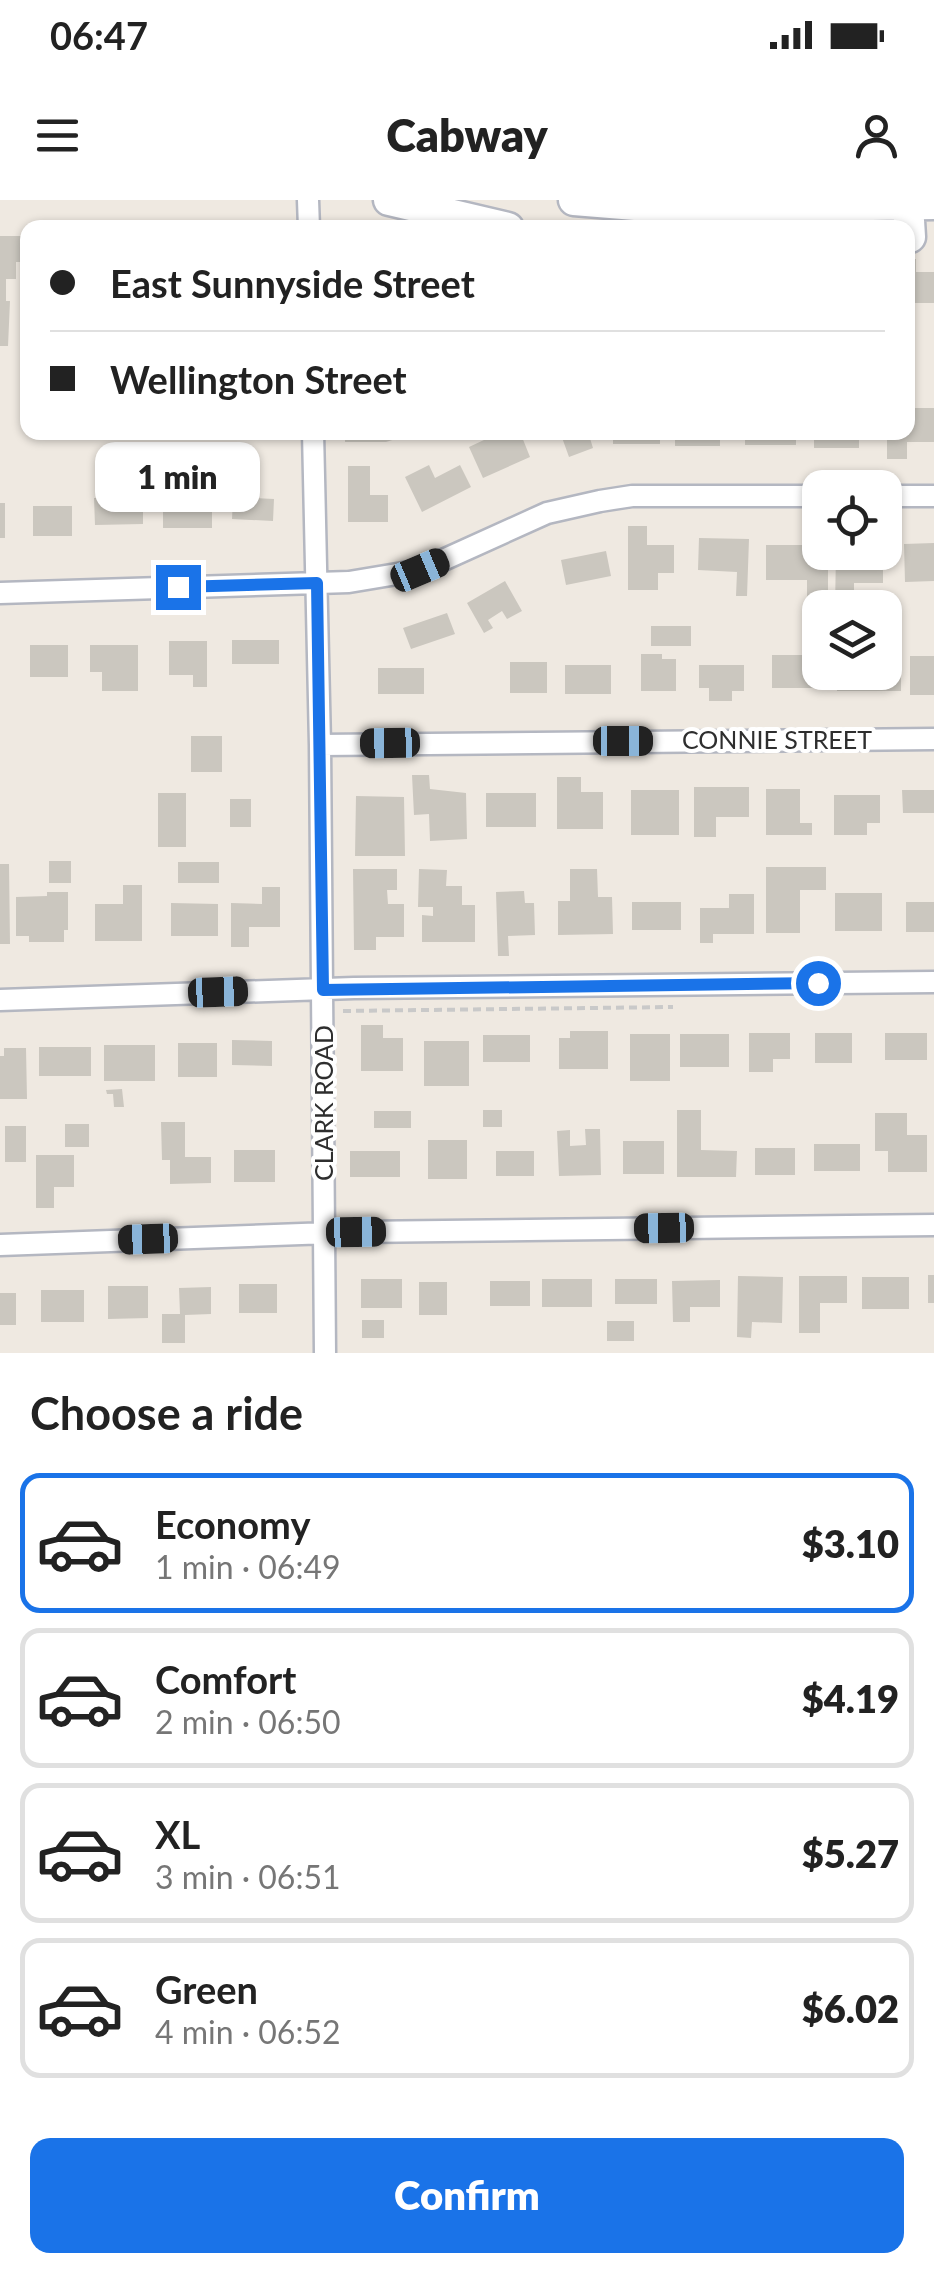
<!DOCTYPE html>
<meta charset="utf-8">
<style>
:root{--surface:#fff;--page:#f2f2f2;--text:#222;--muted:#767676;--line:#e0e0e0;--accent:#1a73e8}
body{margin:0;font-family:Lato,sans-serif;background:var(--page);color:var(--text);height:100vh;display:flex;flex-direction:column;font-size:38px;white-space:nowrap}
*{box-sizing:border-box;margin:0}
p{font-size:32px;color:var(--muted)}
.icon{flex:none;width:55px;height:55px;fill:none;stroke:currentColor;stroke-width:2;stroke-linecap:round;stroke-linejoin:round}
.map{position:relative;height:1153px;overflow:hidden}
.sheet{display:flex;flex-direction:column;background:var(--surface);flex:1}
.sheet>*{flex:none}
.banner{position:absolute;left:20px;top:20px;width:895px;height:220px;border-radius:20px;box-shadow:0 2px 8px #0004;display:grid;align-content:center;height:220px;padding:0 30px;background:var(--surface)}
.buttons{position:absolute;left:802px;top:270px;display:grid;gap:20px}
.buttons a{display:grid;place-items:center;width:100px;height:100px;border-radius:20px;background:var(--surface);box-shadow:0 2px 8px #0004;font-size:50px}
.end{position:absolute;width:45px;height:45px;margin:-22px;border:12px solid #1a73e8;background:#fff;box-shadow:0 0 0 5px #fff}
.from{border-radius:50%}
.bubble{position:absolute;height:70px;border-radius:20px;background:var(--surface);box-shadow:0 2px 8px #0004;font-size:32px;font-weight:800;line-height:70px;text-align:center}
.car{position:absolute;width:30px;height:60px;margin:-30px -15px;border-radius:12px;box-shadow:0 0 8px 2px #0007;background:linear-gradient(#222 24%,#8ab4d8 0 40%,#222 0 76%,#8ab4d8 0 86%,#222 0)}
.banner b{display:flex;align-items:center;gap:35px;height:95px;font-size:38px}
.banner b+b{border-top:2px solid var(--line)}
.banner i{width:25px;height:25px;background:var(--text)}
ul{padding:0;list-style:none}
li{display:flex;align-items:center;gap:30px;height:140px;margin:0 20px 15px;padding:0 10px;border:5px solid var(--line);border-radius:20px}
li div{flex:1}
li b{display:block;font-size:38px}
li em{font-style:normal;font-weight:800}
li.active{border-color:var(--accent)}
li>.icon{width:90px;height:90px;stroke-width:1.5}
h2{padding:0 30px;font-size:45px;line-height:120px}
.primary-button{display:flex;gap:20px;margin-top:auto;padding:20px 30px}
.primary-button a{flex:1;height:115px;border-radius:20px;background:var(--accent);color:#fff;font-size:40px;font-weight:800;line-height:115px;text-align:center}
.status{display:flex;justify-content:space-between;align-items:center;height:70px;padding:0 50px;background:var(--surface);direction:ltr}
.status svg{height:28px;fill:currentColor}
header{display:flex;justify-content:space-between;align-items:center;height:130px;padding:0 30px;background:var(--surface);font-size:45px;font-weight:800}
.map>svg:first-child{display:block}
</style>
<div class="status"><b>06:47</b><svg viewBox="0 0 49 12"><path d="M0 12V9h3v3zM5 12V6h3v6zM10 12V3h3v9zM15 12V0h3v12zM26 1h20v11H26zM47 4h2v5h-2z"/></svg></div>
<header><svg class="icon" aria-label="menu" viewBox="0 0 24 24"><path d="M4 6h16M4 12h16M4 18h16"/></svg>Cabway<svg class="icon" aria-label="person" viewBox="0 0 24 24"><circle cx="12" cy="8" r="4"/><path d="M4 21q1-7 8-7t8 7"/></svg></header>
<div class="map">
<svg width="934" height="1153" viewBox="0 0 934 1153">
<rect width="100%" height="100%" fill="#efe9e1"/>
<path fill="#cbc7bf" d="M0 36H28V62H16V79H6V101H10L8 146H0Z
M908 59H916V72H934V103H908Z
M908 208H934V242H907V259H887V232H908Z
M345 232H405V236L386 242H345Z
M501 232H520L530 257 483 278 469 247Z
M560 232H588L593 248 569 257Z
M613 232H660V244H613Z
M675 232H720V246H675Z
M745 232H796V245H745Z
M814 232H859V248H814Z
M429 265 435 278 460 265 471 287 422 312 405 277Z
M348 266H370V295H388V322H348Z
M195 295H212V328H163V308H195Z
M233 297 274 299 273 321 232 319Z
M94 298H143V324L95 325Z
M0 303H5V338H0Z
M33 306H72V336H33Z
M628 326H647V345H674V373H658V390H628Z
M699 338 749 339 747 396H736L737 372 698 370Z
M934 343V381L905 382 904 344Z
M766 345H820V352H828V408H820V415H807V380H766Z
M606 351 611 376 566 385 561 360Z
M836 352H883V383H854V408H835Z
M505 381 522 411 507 419 502 411 488 420 493 428 484 433 467 403Z
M447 413 455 434 411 449 403 428Z
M651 426H691V446H651Z
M885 427H899V456H885Z
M232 440H279V464H232Z
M169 441H207V487H193V475H169Z
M30 445H68V477H30Z
M90 445H138V491H102V472H90Z
M641 454H662V459H676V491H641Z
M772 455H820V488H772Z
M910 456H934V495H910Z
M510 462H547V493H510Z
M885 464H901V491H837V472H885Z
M565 465H611V494H565Z
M699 465H744V491H732V501H709V488H699Z
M378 468H424V494H378Z
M191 536H222V572H191Z
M412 575H429L430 589 466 593 467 639 430 641 429 614 414 615Z
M557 577H581V592H603V629H557Z
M694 587H749V617H716V637H694Z
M766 589H800V623H812V635H766Z
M631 590H679V635H631Z
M902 590H934V613H903Z
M158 593H186V647H158Z
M486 593H536V627H486Z
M834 595H880V623H867V635H834Z
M356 596 404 597 405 656H355Z
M230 599H251V627H230Z
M49 661H71V683H49Z
M178 662H219V683H178Z
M0 664H9L10 744H0Z
M766 667H826V690H800V733H766Z
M353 669H397V690H387L388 704H404V737H376V750H354Z
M419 669 447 670 446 686H462V705H475V742H422V715L433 716V707H418Z
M570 669H597L598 697H612L613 734 558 735V701H570Z
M123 685H142V741H95V704H123Z
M262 687H280V727H249V747H231V703L262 704Z
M524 691 525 703H534L535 735 508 736 509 756H498L496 692Z
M47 692H68V730H64V742H29V736H16V697L47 696Z
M835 693H882V731H835Z
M729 694H754V734H713V743H700V708H729Z
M632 702H681V730H632Z
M906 702H934V732H906Z
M171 703 218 704V736H171Z
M361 825H383V838H403V871H361Z
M570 831H608V869H559V838H570Z
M749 833H790V859H773V872H749Z
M815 833H852V863H815Z
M885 833H927V860H885Z
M630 834H670V881H630Z
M680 834H729V867H680Z
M483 835H530V862H483Z
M232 840 272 841V866L232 865Z
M424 841H469V886H424Z
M178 843H217V877H178Z
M104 845H155V881H104Z
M39 847H91V876H39Z
M4 848H26L27 899H0V856H4Z
M122 889 124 907H114L113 894H107L106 890Z
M483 910H502V927H483Z
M677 910H701V950L737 951 736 977H677Z
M374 911H411V928H374Z
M875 913H907V935H927V972H888V951H875Z
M161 922H185V957H211V983L170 984V960H162Z
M65 924H89V947H65Z
M5 926H26V962H5Z
M585 929H600L601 975 559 976 557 931 570 930V946L586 945Z
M428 940H467V979H428Z
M623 941H664V974H623Z
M814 944H860V971H814Z
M755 948H795V975H755Z
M234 950H275V982H234Z
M350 951H400V977H350Z
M496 951H534V976H496Z
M36 955H74V987H54V1008H36Z
M928 1075H934V1103H928Z
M738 1076 783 1077 782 1123 752 1122 751 1138 737 1137Z
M799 1076H847V1103H820V1133H799Z
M862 1077H909V1109H862Z
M361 1079H402V1108H361Z
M542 1079H592V1107H542Z
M615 1079H657V1104H615Z
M720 1080V1107H690V1122H673L672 1081Z
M490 1081H530V1106H490Z
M419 1082H447V1115H419Z
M239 1084H277V1113H239Z
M108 1086H148V1118L108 1119Z
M211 1087V1114L185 1115V1143H162V1114H180L179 1088Z
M41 1090H84V1122H41Z
M0 1093H16V1125H0Z
M362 1120H384V1138H362Z
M607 1121H634V1141H607Z"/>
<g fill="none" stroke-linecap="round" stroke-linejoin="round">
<defs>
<path id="minor" d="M308 0 309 28
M313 232 320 545 325 1153
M885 296H934
M0 393 349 382 421 370 547 313 600 301 632 296H820
M320 545 934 539
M0 800 354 788 934 782
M0 1045 356 1032 934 1025"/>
<path id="secondary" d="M389 0 508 28
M574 0 672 8 934 4
M908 4 910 37"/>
</defs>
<use href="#minor" stroke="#b4b7c1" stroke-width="25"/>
<use href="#secondary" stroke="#b4b7c1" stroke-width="35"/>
<path stroke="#c9c9c9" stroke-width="4" stroke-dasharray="8 5" stroke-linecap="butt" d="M343 811 673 807"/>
<use href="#minor" stroke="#fff" stroke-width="20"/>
<use href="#secondary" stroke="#fff" stroke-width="30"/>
</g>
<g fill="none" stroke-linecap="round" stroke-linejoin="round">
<path stroke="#1a73e8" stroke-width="12" d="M178 387 317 383 323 790 818 783"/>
</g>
<g text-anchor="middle" stroke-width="8" stroke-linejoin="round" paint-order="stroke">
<g font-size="25" fill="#2e2e2e" stroke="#fff">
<text x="777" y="549">CONNIE STREET</text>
<text transform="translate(324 903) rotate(-90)" y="9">CLARK ROAD</text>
</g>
</g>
</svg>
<div class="buttons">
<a><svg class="icon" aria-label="locate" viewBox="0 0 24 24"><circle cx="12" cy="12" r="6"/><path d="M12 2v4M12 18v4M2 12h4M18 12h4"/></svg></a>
<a><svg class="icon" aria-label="layers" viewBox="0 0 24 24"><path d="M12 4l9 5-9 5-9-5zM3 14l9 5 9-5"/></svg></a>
</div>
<i class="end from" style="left:818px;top:783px"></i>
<i class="end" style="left:178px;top:387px"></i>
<div class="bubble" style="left:95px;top:242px;width:165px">1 min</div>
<i class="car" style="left:420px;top:370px;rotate:67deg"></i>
<i class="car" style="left:623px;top:541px;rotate:90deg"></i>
<i class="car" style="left:390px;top:543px;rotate:269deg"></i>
<i class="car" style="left:218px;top:792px;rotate:88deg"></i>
<i class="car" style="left:664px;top:1028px;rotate:269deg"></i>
<i class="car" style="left:356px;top:1032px;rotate:89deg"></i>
<i class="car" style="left:148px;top:1039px;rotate:268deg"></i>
<div class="banner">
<b><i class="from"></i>East Sunnyside Street</b>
<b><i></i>Wellington Street</b>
</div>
</div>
<section class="sheet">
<h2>Choose a ride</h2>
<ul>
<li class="active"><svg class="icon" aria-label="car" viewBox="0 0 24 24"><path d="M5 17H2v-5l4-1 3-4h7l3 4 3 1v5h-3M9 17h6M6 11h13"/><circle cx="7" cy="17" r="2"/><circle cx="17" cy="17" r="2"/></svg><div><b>Economy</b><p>1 min · 06:49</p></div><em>$3.10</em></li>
<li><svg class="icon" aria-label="car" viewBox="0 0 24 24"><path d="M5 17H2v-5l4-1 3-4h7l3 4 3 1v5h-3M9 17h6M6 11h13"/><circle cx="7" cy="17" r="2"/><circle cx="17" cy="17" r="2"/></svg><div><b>Comfort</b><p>2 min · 06:50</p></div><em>$4.19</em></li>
<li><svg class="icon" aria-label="car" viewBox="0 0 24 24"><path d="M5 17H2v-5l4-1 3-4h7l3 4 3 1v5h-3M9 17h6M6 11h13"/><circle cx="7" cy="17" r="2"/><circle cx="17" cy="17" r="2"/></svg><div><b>XL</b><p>3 min · 06:51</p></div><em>$5.27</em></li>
<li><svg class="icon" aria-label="car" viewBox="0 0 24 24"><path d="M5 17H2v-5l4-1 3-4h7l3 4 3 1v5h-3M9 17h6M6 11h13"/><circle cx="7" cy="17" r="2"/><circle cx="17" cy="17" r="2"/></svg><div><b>Green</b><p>4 min · 06:52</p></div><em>$6.02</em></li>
</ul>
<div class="primary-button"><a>Confirm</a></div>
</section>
